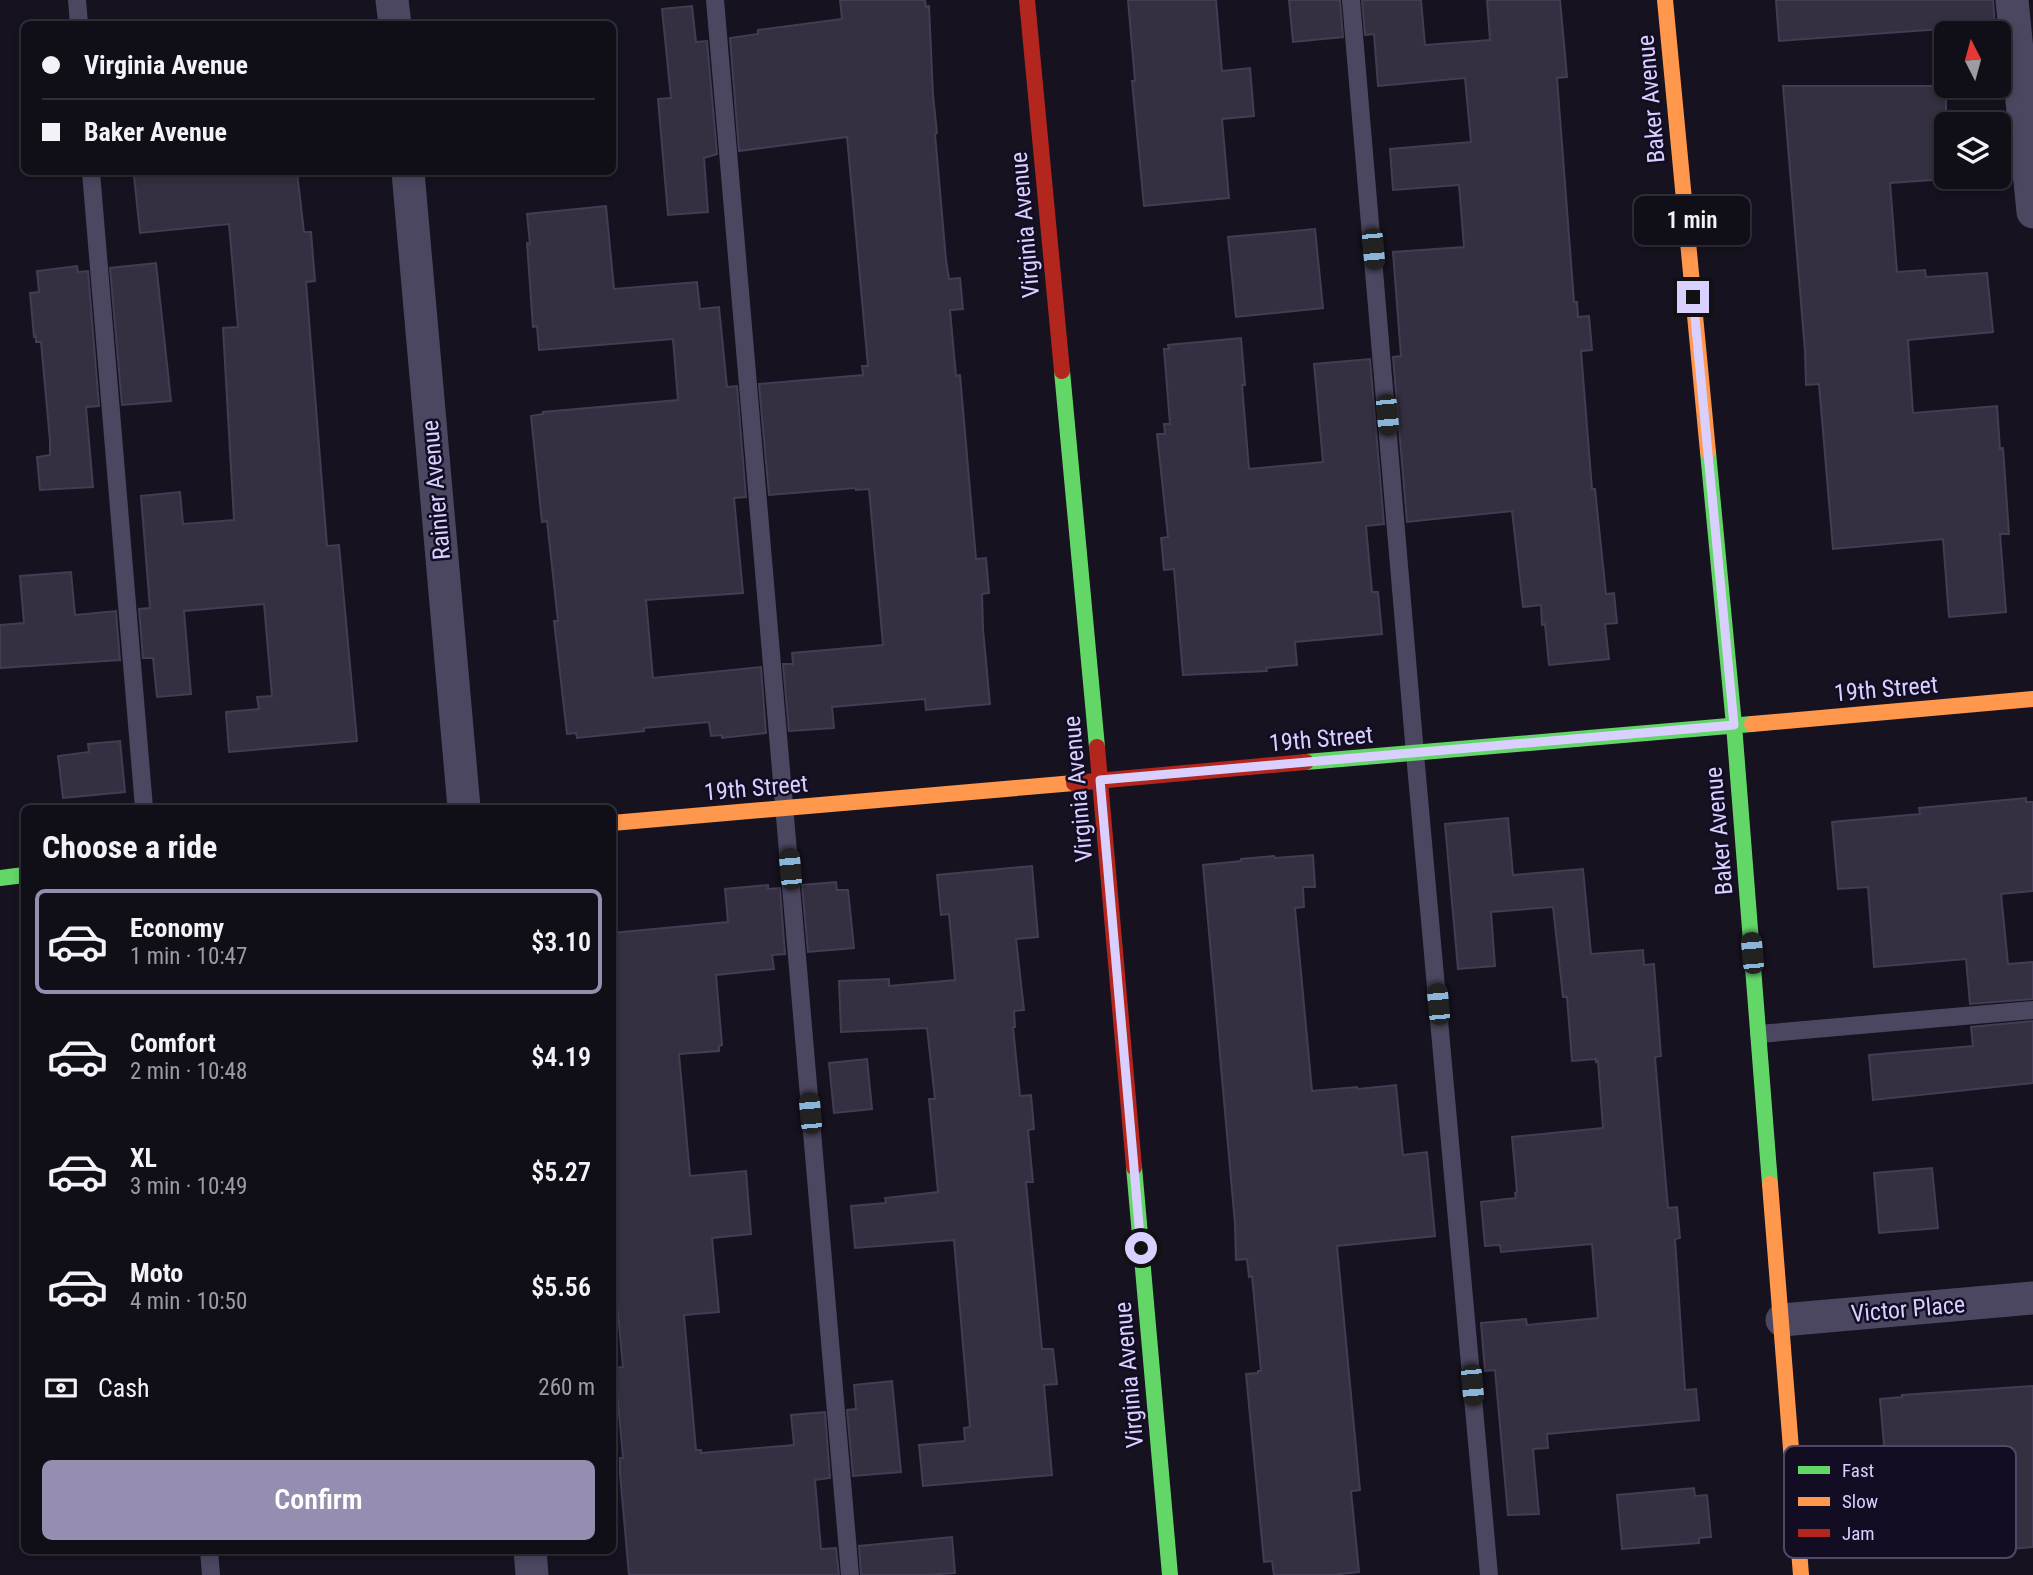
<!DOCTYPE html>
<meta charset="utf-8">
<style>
:root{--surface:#100e17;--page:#1e1c24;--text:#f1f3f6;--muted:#9c9ca1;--line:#302e36;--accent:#958eb1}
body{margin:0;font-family:"Roboto Condensed",sans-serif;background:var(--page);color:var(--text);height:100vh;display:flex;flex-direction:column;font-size:26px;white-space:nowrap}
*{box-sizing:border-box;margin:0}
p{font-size:23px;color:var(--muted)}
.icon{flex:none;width:38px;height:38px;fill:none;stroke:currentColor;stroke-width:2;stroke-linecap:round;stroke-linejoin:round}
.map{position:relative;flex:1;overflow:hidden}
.details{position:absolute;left:21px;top:805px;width:595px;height:749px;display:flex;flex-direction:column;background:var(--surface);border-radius:10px;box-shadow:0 4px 10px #0003,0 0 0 2px var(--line)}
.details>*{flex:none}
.hud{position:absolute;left:21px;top:21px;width:595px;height:154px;border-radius:10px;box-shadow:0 4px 10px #0003,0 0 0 2px var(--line);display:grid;align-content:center;height:154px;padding:0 21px;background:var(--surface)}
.needle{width:46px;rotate:354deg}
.controls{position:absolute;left:1934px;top:21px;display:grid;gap:14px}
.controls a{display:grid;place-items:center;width:77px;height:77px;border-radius:10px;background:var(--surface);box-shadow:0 4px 10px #0003,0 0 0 2px var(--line);font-size:35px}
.end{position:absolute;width:32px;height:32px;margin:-16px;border:9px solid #dad0ff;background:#111;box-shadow:0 0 0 4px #111}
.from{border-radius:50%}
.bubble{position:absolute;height:49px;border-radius:10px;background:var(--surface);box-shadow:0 4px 10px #0003,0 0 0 2px var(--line);font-size:23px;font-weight:600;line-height:49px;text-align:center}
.car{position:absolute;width:21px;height:42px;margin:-21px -10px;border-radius:9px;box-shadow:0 0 5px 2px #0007;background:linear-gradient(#222 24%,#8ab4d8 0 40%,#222 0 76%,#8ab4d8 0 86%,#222 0)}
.hud b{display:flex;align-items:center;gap:24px;height:66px;font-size:26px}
.hud b+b{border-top:2px solid var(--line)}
.hud i{width:18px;height:18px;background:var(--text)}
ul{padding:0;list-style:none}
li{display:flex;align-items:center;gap:21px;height:105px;margin:0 14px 10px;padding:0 7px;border:4px solid transparent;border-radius:10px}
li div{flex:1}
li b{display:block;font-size:26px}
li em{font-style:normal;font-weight:600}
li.selected{border-color:var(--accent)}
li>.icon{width:63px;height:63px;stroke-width:1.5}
h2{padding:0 21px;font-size:32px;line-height:84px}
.pay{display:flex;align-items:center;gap:18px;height:77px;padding:0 21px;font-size:26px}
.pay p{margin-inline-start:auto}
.cta{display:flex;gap:14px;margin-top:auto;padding:14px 21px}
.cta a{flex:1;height:80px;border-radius:10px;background:var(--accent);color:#fff;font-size:28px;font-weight:600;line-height:80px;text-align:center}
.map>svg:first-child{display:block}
</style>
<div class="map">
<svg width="2033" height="1575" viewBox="0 0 2033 1575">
<rect width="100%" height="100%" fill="#16121f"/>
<path fill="#343041" stroke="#433c54" stroke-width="2" d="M840 0H925L926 7 929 6 933 95 937 133 935 134 946 260 949 279 960 278 963 309 950 310 956 376 960 375 976 559 986 558 989 593 982 594 983 629 990 704 926 710 925 699 832 707 834 728 789 731 783 664H793L792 653 883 645 869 489 856 490V488L769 495 759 384 863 375 862 366H868L847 137 739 151 730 38 758 34V30L842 19Z
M1128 0H1216L1222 71 1250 68 1254 116 1222 119 1229 198 1144 206 1132 81H1135Z
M1289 0H1340L1343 37 1293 42Z
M1362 0H1421L1425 45 1490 40 1487 0H1560L1567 77 1557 78 1574 302H1577L1578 317 1589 316 1592 350 1581 351 1592 489H1595L1606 594 1614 593 1617 623 1605 624 1609 659 1549 665 1545 624 1542 625 1541 605 1523 607 1512 511 1407 522 1393 357 1401 356 1393 252 1464 247 1459 185 1393 190 1390 149 1471 142 1465 78 1378 86 1374 34 1365 35Z
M1776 0H1993L1995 25 1779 41Z
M692 6 696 42 707 41 717 154 704 158 708 212 668 215 658 99 671 98 662 9Z
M1783 86H1946V179L1890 183 1897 272 1925 270 1926 277 1987 273 1993 332 1908 340 1913 413 1997 406 2000 449 2003 448 2009 534H2000L2006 612 1949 617 1943 539 1833 549 1819 384 1806 385 1805 351Z
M182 172H297L304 232H311L315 281 306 282 327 546 339 545 357 741 229 752 226 712 259 709 257 697 272 696 264 604 184 611 191 694 157 697 153 658H143L139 609 150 608 141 496 180 492 183 524 234 520 223 328 238 327 229 224 140 233 134 176Z
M606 206 614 289 697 282 700 309 719 307 727 387 737 386 746 497 734 498 743 593 646 600 653 678 761 667 766 733 722 738V735L711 736 709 722 644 728V731L577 738 576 733 567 734 554 621H558L547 521 542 522 531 416 543 414V412L678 400 673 339 539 350 537 326 533 327 527 243 530 244 527 214Z
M1315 229 1323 308 1236 317 1228 237Z
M156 263 171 401 122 405 110 268Z
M77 266 78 272 88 271 99 406 86 407 93 487 40 490 37 457 50 455V441L41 342H36V336L34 337 30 293 39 292 37 271Z
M1241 338 1245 385H1242L1249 469 1323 462 1314 364 1370 359 1384 524 1366 526 1372 592H1378L1382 634 1295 642 1297 665 1266 668 1267 671 1183 675 1174 569 1164 570 1161 538 1168 537 1157 434H1165L1164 424H1170L1164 349H1169L1168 345Z
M71 572 75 615 116 611 120 660 0 668V625L24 623 20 576Z
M120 741 125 792 63 798 58 756 89 752 88 744Z
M2026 798V802H2033V891L2001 894 2008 964 2033 962V999L1970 1004 1966 959 1874 967 1868 887 1838 889 1832 822 1920 814 1919 808Z
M1508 818 1513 875 1583 869 1591 954 1643 950 1644 965 1654 964 1661 1056 1655 1057 1668 1208 1677 1207 1680 1238 1675 1239 1685 1390 1696 1389 1699 1420 1547 1434 1548 1448 1533 1449 1539 1514 1508 1515 1495 1370 1485 1371 1481 1323 1526 1319 1527 1325 1598 1318 1592 1244 1501 1252 1500 1245 1485 1246 1481 1202 1516 1198 1515 1193 1517 1192 1512 1137 1603 1128 1598 1061 1596 1062V1059L1572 1061 1567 997H1563L1553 907 1491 912 1495 966 1458 969 1445 824Z
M1313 855 1315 887H1303L1304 907 1295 908 1312 1091 1357 1087 1358 1089 1396 1085 1403 1155 1427 1152 1435 1236 1337 1246 1360 1490 1351 1491 1359 1572 1332 1575H1274L1272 1561 1264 1562 1246 1374 1258 1373V1371H1261L1252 1276 1249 1277 1247 1259 1236 1260 1235 1224 1203 865 1241 861V859L1274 856 1275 858Z
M1032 866 1038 937 1016 939 1024 1010 1014 1011 1015 1027H1013L1020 1096 1031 1095 1034 1129 1028 1130 1033 1182H1026L1042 1349H1053L1057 1384 1044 1385 1052 1475 923 1486 919 1445 965 1441 964 1428 970 1427 954 1240 855 1248 851 1206 886 1203 885 1198 938 1192 929 1099H935L927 1028 841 1032 839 981 889 979V986L955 980 949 914 941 915 937 875Z
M836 882 837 890H848L854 948 808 952 802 885Z
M768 885V889L780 888 785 954 772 955 774 969 716 975 722 1045 719 1046V1051L679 1054 690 1176 746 1171 751 1234 712 1238 719 1312 684 1315 696 1450H701V1453L794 1445 791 1415 825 1412 830 1478 815 1480 821 1549 836 1548 839 1575H629L620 1474V1458H623L615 1368 623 1367 612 1248V933L728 922 725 889Z
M2033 1021V1083L1873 1100 1869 1055 1973 1046 1971 1027Z
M867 1059 872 1109 834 1113 829 1063Z
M1932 1168 1938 1228 1879 1233 1874 1173Z
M892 1381 901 1472 853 1476 847 1410 856 1409 854 1385Z
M2033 1386V1547L1989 1551 1988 1544 1911 1551 1910 1546 1893 1548 1880 1399 1902 1397V1395Z
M1694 1488 1695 1496 1707 1495 1711 1537 1699 1538V1543L1622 1549 1617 1495Z
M952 1537 955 1573 927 1575H861L859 1546Z"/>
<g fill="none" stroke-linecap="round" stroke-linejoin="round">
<path stroke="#4b4760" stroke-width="18" d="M77 0 79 24
M715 0 850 1575
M1351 0 1415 754 1489 1575
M91 172 144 808
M1759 1034 2033 1010
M209 1550 211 1575"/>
<path stroke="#4b4760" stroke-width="33" d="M392 0 395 24
M2012 0 2033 212
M408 172 464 808
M1782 1320 2033 1298
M530 1550 532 1575"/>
<path stroke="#63d668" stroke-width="16" d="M1062 371 1097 747
M1708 452 1734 725 1770 1184
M1306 762 1752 724
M0 878 24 875
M1134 1167 1170 1575"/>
<path stroke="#ff974d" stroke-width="16" d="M1665 0 1708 452
M1752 724 2033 699
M612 823 1074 783
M1770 1184 1801 1575"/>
<path stroke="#b3261e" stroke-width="16" d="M1027 0 1062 371
M1097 747 1134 1167
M1074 783 1306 762"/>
</g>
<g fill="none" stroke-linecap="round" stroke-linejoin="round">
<path stroke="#dad0ff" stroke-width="9" d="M1141 1248 1100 780 1734 725 1693 297"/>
</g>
<g text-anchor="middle" stroke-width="5" stroke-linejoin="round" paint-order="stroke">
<g font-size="24" fill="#dad0ff" stroke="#130d24">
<text transform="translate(1651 99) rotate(-95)" y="8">Baker Avenue</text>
<text transform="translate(1025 225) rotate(-95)" y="8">Virginia Avenue</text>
<text transform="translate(436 490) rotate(-95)" y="8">Rainier Avenue</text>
<text transform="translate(1886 689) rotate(-5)" y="8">19th Street</text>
<text transform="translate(1321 739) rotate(-5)" y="8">19th Street</text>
<text transform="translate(756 788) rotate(-5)" y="8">19th Street</text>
<text transform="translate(1078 789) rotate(-95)" y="8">Virginia Avenue</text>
<text transform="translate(1719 831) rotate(-95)" y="8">Baker Avenue</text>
<text transform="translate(1908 1309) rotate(-5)" y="8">Victor Place</text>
<text transform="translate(1129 1375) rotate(-95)" y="8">Virginia Avenue</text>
</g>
</g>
<rect x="1784" y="1446" width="232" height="112" rx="10" fill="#130d24" stroke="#4f4866" stroke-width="2"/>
<rect x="1798" y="1466" width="32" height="8" fill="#63d668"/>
<rect x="1798" y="1497" width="32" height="9" fill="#ff974d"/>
<rect x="1798" y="1529" width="32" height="8" fill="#b3261e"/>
<g font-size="19" fill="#dad0ff">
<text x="1842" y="1477">Fast</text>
<text x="1842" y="1508">Slow</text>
<text x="1842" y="1540">Jam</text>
</g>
</svg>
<div class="controls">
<a><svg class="needle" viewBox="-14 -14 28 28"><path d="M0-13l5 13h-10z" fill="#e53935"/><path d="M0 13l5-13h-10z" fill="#9c9ca1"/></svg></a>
<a><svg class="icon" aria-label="layers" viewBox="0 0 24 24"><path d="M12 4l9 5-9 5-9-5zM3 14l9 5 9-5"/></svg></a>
</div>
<i class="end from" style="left:1141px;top:1248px"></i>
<i class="end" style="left:1693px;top:297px"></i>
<div class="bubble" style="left:1634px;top:196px;width:116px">1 min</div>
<i class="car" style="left:1373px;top:249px;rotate:175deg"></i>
<i class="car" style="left:1387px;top:415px;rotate:175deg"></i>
<i class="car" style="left:790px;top:869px;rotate:355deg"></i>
<i class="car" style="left:1752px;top:953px;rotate:355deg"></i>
<i class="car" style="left:1438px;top:1004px;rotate:355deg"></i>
<i class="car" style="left:810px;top:1113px;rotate:355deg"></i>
<i class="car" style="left:1472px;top:1385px;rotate:175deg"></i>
<div class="hud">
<b><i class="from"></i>Virginia Avenue</b>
<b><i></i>Baker Avenue</b>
</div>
<section class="details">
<h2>Choose a ride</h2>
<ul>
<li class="selected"><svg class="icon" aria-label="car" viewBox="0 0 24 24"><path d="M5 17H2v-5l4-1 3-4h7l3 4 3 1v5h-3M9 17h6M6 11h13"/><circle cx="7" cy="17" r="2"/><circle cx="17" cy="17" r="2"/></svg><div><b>Economy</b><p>1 min · 10:47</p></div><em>$3.10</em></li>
<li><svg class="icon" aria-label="car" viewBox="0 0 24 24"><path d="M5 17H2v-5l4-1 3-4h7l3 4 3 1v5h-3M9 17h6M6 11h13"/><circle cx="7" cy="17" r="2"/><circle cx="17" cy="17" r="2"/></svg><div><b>Comfort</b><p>2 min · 10:48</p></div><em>$4.19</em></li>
<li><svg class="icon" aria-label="car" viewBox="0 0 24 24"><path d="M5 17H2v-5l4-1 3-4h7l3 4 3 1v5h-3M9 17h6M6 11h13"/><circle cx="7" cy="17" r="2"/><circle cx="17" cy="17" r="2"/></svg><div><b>XL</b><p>3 min · 10:49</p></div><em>$5.27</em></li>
<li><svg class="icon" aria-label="car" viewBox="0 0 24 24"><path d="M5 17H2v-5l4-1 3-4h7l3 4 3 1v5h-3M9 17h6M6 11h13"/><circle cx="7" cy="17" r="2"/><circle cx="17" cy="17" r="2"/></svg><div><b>Moto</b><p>4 min · 10:50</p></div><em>$5.56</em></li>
</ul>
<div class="pay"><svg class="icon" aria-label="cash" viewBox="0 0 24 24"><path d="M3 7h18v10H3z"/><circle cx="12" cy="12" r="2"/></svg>Cash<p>260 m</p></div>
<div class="cta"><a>Confirm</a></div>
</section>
</div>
